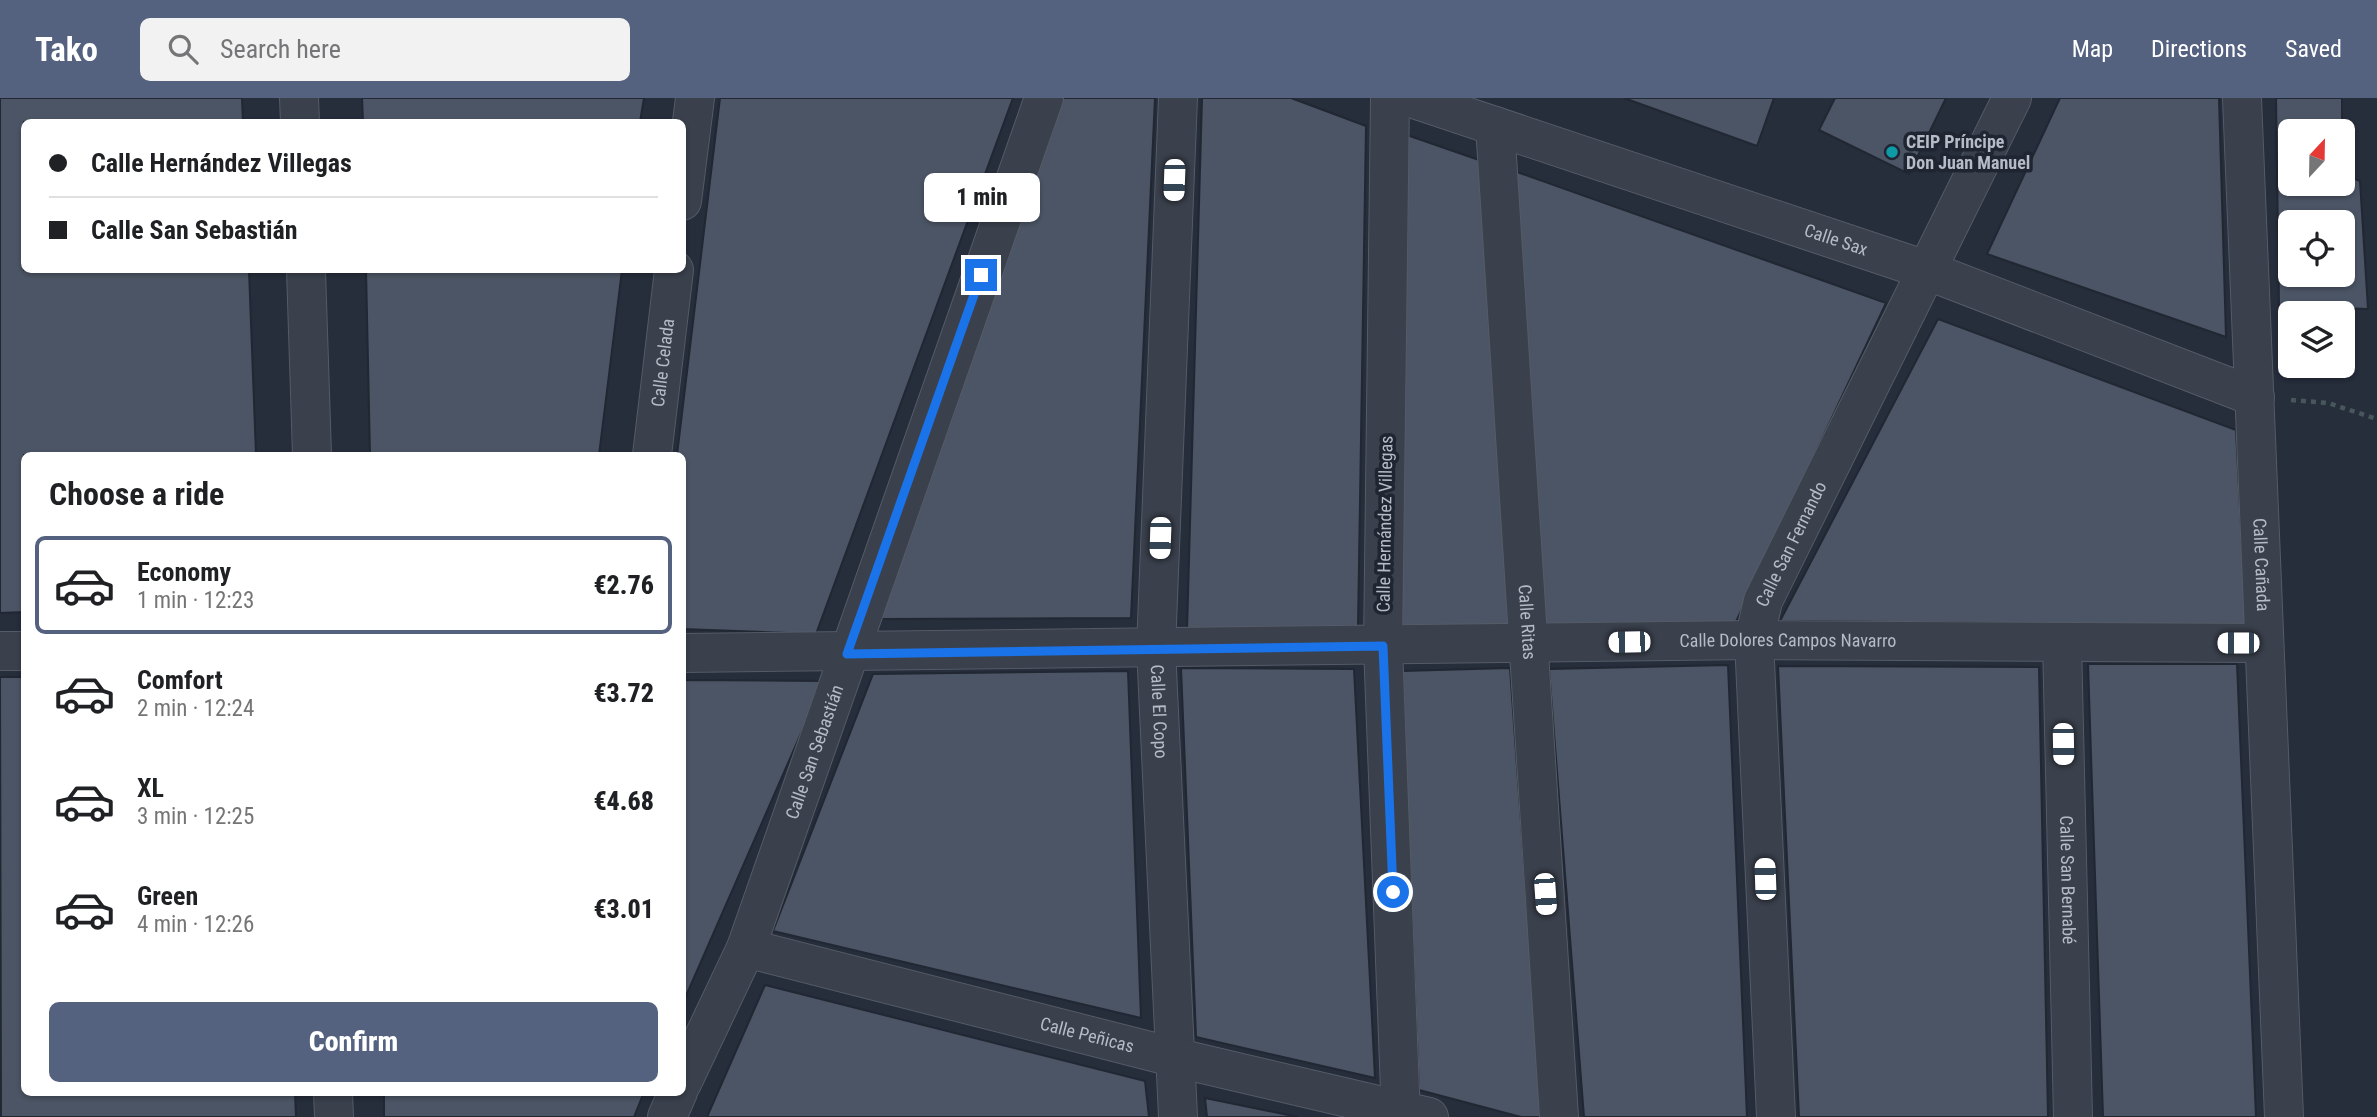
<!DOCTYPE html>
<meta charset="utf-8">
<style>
:root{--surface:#fff;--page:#f2f2f2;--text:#202124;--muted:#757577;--line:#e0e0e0;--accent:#54617f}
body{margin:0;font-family:"Roboto Condensed",sans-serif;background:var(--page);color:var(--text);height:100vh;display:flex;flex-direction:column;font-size:26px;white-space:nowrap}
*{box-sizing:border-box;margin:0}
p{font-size:23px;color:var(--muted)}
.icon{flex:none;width:38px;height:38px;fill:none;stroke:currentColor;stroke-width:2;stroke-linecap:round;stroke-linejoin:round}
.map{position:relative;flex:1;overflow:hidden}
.sheet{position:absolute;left:21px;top:354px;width:665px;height:644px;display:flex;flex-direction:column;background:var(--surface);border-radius:10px;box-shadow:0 2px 5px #0004}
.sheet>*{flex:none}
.guide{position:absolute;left:21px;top:21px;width:665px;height:154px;border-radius:10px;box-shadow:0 2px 5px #0004;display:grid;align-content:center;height:154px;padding:0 28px;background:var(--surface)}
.needle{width:46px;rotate:22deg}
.controls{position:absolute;left:2278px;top:21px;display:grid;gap:14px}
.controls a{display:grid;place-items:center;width:77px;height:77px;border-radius:10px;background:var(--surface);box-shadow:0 2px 5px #0004;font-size:35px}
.end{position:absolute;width:32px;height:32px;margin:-16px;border:9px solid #1a73e8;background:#fff;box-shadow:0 0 0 4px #fff}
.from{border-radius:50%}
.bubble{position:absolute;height:49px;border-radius:10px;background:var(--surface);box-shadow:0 2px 5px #0004;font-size:23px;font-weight:800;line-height:49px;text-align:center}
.car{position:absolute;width:21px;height:42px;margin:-21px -10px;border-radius:9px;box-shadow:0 0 5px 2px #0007;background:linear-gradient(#fff 24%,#345 0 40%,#fff 0 76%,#345 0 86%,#fff 0)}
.guide b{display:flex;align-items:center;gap:24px;height:66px;font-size:26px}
.guide b+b{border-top:2px solid var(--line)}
.guide i{width:18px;height:18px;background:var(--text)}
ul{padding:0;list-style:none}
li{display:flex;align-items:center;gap:21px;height:98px;margin:0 14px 10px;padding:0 14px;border:4px solid transparent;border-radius:10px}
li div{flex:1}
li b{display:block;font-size:26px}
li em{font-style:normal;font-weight:800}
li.current{border-color:var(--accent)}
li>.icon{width:63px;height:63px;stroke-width:1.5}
h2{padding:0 28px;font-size:32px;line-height:84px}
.primary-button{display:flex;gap:14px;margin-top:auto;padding:14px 28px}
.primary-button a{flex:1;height:80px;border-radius:10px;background:var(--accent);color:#fff;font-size:28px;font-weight:800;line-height:80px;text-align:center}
header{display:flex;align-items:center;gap:42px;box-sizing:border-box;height:98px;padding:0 35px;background:var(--accent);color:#fff}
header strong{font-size:33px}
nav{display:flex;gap:38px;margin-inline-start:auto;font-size:24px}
.search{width:490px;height:63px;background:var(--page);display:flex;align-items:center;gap:18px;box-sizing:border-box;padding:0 24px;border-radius:10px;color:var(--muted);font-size:26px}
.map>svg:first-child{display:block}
</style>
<header>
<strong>Tako</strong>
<div class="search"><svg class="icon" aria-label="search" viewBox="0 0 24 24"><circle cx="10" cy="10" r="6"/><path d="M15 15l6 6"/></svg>Search here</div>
<nav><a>Map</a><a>Directions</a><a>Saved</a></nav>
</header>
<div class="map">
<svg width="2377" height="1019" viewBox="0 0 2377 1019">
<rect width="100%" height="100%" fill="#262d3b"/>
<path fill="#4c5565" stroke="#212733" stroke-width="2" fill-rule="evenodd" d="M0 0H242L243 24H24V172H249L256 357H24V514L0 515Z
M362 0H644L640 24H363Z
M720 0H1013L816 536 682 531V357H677Z
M1061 0H1155L1131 520 879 521Z
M1202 0H1291L1366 28 1358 528 1187 532Z
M1624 0H1774L1757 48Z
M1835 0H1946L1909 76 1819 32Z
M2060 0H2219L2226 239 1987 156Z
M2276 0H2342V33H2291V86H2343V76L2360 83 2368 211 2279 208ZM2291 124H2343V177H2291Z
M1404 36 1479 62 1516 530 1398 534Z
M1514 73 1886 205 1733 530 1545 531Z
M366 172H622L599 357H370Z
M1938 221 2236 332 2246 527 1780 523Z
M2088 566H2237L2256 1019H2103Z
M1728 567 1747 1019H1584L1549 571Z
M1778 568 2039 569 2048 1019H1799Z
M1181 570 1354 571 1375 980 1196 939Z
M1510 570 1542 1019H1521L1419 992 1402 573Z
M1128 573 1141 920 773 833 873 576Z
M0 579H24V994H295L296 1019H1Z
M682 582 824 583 682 907Z
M765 887 1145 983 1149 1019H707Z
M384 994H644L634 1019H384Z
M1205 1000 1298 1019H1207Z"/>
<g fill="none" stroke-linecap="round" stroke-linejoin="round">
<defs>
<g id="minor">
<path d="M299 0 300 24"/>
<path id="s1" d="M1178 0 1156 550 1178 1019"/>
<path d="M1390 0 1383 548 1401 1019"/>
<path id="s2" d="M1411 0 1926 172 2255 299"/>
<path id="s3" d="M2242 0 2284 1019"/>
<path id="s4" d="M1495 28 1559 1019"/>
<path d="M682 103 695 0"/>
<path d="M306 172 312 357"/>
<path id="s5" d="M652 357 674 172"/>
<path id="s6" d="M2062 544 2073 1019"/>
<path d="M0 553H24"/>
<path id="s7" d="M682 555 1754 542 2264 545"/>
<path id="s8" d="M746 850 1173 959 1429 1019"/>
<path id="s9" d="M682 985 746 850 1044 0"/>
<path d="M333 994 334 1019"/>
<path d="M667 1019 678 994"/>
<path id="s10" d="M1776 1019 1754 542 1763 503 2012 0"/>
</g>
</defs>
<use href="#minor" stroke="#555b67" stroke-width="40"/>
<path stroke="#48575b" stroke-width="4.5" stroke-dasharray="5 5" stroke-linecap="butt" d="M2291 302 2328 305 2377 321"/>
<use href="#minor" stroke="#3a404c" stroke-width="38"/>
</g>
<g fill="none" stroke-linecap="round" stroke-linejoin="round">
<path stroke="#1a73e8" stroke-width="9" d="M981 177 847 556 1383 548 1393 794"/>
</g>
<circle fill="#0f9aa8" stroke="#1f2531" stroke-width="2.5" cx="1892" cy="54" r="7"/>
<g text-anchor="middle" stroke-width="7" stroke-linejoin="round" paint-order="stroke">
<g font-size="18" font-weight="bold" fill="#b5bbc7" stroke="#1f2531" text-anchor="start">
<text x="1906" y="50">CEIP Príncipe<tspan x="1906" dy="21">Don Juan Manuel</tspan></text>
</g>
<g font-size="18" fill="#b5bbc7" stroke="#1f2531">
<text dy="6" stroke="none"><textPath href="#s2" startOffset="448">Calle Sax</textPath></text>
<text dy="6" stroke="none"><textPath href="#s5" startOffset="93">Calle Celada</textPath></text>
<text transform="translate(1385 426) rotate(-89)" y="6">Calle Hernández Villegas</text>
<text dy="6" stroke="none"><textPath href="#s10" startOffset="581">Calle San Fernando</textPath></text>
<text dy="6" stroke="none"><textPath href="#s3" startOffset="467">Calle Cañada</textPath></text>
<text dy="6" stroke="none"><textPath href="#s4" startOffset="497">Calle Ritas</textPath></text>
<text dy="6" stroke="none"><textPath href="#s7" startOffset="1106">Calle Dolores Campos Navarro</textPath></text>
<text dy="6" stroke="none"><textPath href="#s1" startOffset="614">Calle El Copo</textPath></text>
<text dy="6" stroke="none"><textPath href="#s9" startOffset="357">Calle San Sebastián</textPath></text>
<text dy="6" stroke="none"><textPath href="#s6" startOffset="238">Calle San Bernabé</textPath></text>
<text dy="6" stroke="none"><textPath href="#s8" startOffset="352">Calle Peñicas</textPath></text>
</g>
</g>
</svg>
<div class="controls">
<a><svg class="needle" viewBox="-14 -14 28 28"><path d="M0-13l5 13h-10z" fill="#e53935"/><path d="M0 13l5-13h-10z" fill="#757577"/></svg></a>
<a><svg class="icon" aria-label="locate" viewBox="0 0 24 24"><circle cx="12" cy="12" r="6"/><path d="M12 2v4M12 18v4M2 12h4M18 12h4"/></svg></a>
<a><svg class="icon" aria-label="layers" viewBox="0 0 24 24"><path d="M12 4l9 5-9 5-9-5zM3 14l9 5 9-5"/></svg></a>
</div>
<i class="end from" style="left:1393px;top:794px"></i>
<i class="end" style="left:981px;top:177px"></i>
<div class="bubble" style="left:924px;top:75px;width:116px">1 min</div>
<i class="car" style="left:1174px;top:82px;rotate:182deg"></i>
<i class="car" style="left:1160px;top:440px;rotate:182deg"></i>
<i class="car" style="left:1629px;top:544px;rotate:269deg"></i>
<i class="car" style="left:2238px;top:545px;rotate:270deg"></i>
<i class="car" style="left:2063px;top:646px;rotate:179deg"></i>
<i class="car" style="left:1765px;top:781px;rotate:358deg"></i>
<i class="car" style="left:1545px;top:796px;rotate:176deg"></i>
<div class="guide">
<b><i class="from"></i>Calle Hernández Villegas</b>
<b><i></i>Calle San Sebastián</b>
</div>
<section class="sheet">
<h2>Choose a ride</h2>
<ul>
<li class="current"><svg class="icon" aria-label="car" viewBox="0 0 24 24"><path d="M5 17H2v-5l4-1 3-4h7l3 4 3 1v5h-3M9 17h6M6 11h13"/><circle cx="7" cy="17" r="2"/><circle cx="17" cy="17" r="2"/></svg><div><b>Economy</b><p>1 min · 12:23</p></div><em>€2.76</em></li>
<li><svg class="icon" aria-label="car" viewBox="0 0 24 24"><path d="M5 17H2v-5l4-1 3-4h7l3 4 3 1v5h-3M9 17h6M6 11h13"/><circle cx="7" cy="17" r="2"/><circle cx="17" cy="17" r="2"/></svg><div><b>Comfort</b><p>2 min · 12:24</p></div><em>€3.72</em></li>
<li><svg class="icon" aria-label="car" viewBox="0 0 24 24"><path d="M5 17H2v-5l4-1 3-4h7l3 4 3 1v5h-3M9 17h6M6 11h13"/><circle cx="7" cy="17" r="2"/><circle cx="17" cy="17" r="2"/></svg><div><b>XL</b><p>3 min · 12:25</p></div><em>€4.68</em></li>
<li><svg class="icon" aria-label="car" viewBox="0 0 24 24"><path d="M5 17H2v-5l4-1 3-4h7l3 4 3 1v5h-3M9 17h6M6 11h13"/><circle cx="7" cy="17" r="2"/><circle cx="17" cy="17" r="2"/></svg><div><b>Green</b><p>4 min · 12:26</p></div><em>€3.01</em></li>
</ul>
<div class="primary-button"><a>Confirm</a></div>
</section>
</div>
